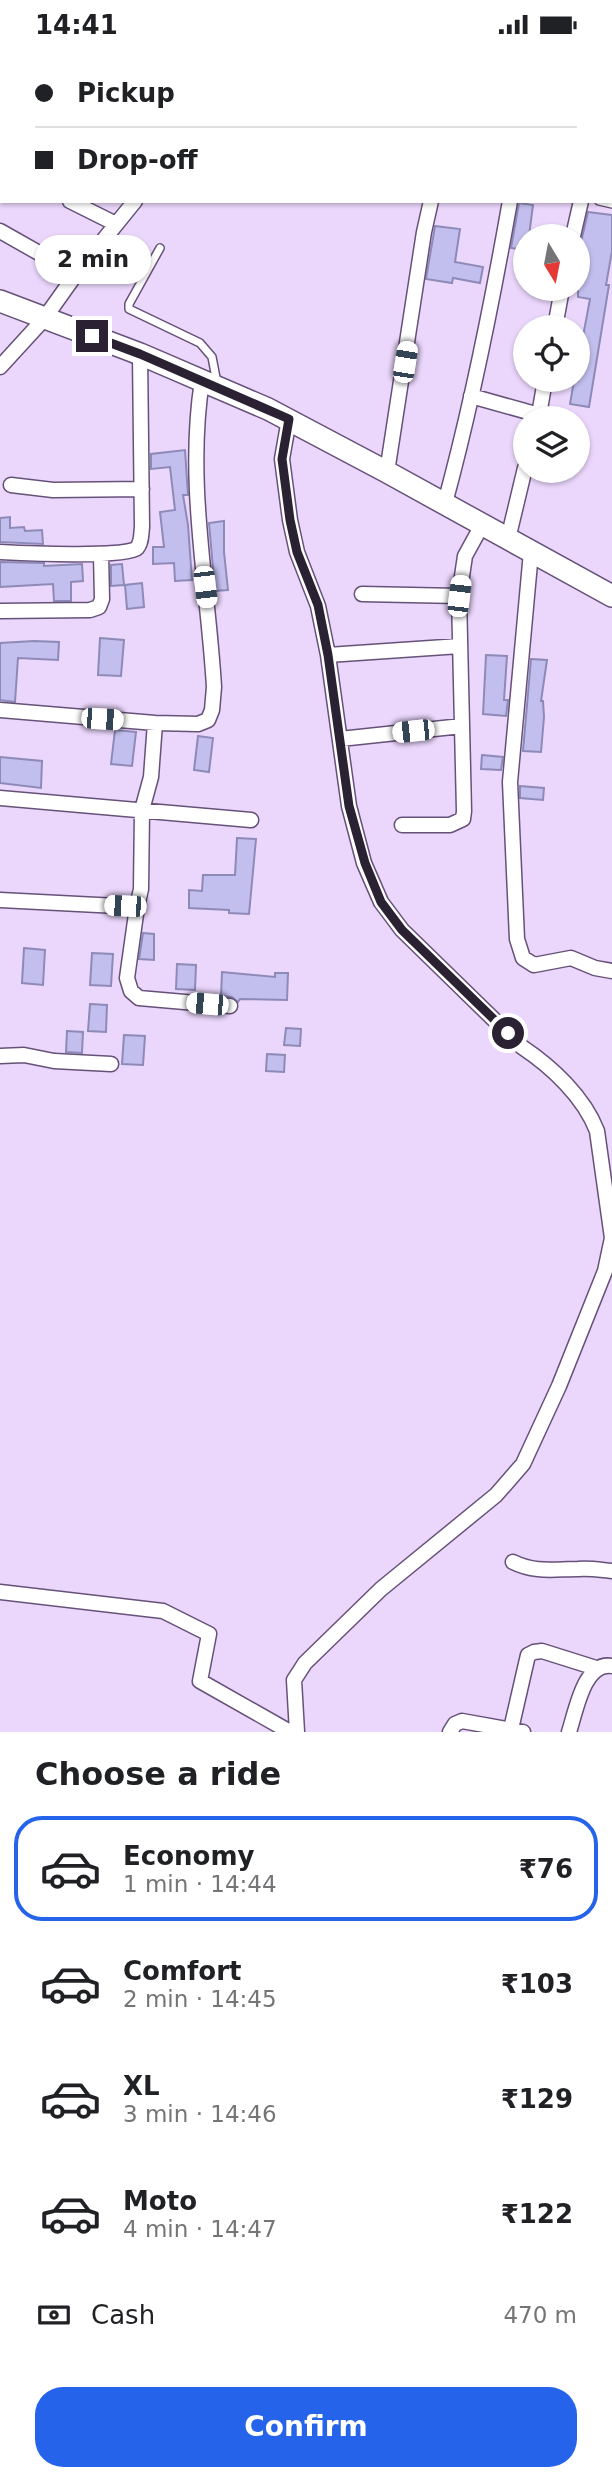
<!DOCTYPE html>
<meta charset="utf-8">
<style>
:root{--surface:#fff;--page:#f6f6f6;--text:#202124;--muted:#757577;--line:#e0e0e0;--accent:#2563eb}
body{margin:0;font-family:"DejaVu Sans",sans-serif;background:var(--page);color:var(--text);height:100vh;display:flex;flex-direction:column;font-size:26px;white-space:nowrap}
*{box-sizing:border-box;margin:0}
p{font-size:23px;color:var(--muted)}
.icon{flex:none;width:38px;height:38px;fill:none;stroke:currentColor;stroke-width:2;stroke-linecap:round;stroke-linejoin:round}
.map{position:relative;height:1683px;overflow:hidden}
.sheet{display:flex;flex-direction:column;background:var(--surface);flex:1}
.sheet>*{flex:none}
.banner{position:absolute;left:0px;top:0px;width:612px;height:154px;box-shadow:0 2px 5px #0004;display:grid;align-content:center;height:154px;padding:0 35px;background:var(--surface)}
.needle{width:46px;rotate:170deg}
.tools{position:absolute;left:513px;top:175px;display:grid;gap:14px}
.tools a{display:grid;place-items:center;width:77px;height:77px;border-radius:50%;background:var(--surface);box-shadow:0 2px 5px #0004;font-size:35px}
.end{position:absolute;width:32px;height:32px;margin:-16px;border:9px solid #2a2132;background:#fff;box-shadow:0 0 0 4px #fff}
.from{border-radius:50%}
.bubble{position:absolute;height:49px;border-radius:24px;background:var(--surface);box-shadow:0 2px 5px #0004;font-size:23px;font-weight:600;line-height:49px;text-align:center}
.car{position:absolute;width:21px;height:42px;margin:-21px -10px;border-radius:9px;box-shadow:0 0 5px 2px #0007;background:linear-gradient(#fff 24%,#345 0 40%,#fff 0 76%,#345 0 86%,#fff 0)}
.banner b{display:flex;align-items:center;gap:24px;height:66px;font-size:26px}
.banner b+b{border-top:2px solid var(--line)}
.banner i{width:18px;height:18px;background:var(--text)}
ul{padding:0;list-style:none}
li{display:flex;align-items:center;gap:21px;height:105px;margin:0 14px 10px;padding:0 21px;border:4px solid transparent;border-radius:28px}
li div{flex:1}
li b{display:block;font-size:26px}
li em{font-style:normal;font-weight:600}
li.on{border-color:var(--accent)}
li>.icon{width:63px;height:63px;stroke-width:1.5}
h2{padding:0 35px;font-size:32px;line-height:84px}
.pay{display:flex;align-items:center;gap:18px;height:77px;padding:0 35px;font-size:26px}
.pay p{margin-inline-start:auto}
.primary-button{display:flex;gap:14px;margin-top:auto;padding:14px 35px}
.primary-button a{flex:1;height:80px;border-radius:28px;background:var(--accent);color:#fff;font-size:28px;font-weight:600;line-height:80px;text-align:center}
.status{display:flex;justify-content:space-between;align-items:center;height:49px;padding:0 35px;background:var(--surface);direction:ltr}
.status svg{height:19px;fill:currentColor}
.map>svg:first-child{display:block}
</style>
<div class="status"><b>14:41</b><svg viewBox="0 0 49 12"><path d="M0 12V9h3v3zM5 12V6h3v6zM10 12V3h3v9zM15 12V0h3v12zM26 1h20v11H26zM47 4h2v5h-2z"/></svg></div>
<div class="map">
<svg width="612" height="1683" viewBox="0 0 612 1683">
<rect width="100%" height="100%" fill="#ebd7fc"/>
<path fill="#c2bfee" stroke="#8e8ab8" stroke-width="2" d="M519 154 533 156 529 187H525V201L511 199Z
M588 163 612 166V202L606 236H609L589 358 570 355 574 332H578V314L590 250 578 248V195L582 189Z
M435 177 460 180 455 213 483 218 480 234 453 229 452 234 426 230Z
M185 401 188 446H183L188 476 192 531 175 532 174 514 153 515V498H164L160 463 175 461 170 418 151 420V405Z
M10 468V479L24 478 25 482 42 481 43 495 0 493V469Z
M224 472V503L228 541 215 542 209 474Z
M0 513 44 514V517L82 515 83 532 71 533V552H54L53 535 0 538Z
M122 515 124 536 111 537V516Z
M142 534 144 558 127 560 125 536Z
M100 589 124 591 121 627 98 626Z
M34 592 59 593 58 611 18 609 15 653 0 651V594Z
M486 606 507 607 504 651H508L506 667 483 665Z
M531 610 547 611 541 652H543L544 668 541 703 523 702Z
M115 681 136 683 132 717 111 715Z
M198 687 213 689 209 723 194 721Z
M482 706 503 708 501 721 481 720Z
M0 708 42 712 41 739 0 734Z
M520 737 544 739 543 751 520 749Z
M237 789 256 790 249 865 229 864V861L189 859V841L202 842 203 826H235Z
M143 884 154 885V911L139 910Z
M24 899 45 901 43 936 22 934Z
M92 904 113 905 111 937 90 936Z
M177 915 196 916 195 941 176 940Z
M222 923 275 928V924H288L287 951 240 950 238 953 232 948 221 947Z
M90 955 107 956 106 983 88 982Z
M286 979 301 980 300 997 284 996Z
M67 982 83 983 82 1004 66 1003Z
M124 986 145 987 143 1016 122 1015Z
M267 1005 285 1006 284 1023 266 1022Z"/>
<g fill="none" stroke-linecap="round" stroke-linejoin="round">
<defs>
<path id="service" d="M599 152 612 155
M160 199 129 255V260L200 294 212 308 217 334"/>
<path id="minor" d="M177 0 180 2
M237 2 238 0
M271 2 275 0
M536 2 537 0
M0 27 2 31
M0 115 2 116
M0 136 2 134
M70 152 116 175
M0 182 76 225
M573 187 581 152
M555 278 562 240
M0 318 44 270 76 225 135 152
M471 347 539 366 545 331
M289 370 282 410 290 471 297 503 318 557 328 606 349 757 364 814 381 853 402 881 522 998C552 1018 584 1048 597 1082L612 1189 605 1222 559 1337 523 1415 496 1446 381 1540 305 1614 294 1631 297 1683
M387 423 424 183 431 152
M11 436 53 441 142 440
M445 454C472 355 492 254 510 152
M508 490 525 419
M0 503C20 504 128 509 137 499 142 493 141 485 142 478L140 305
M531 503 510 733 517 890 523 909 534 916 571 909 595 919 612 922
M362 545 459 547
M0 562 90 561 99 558 102 550 101 505
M328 606 460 597
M0 661 155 674 198 675 208 671 212 661 214 638C208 536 186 433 202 332
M340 690 462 677
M0 749 251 771
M402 776H450L463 770 464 762 459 547 465 507 482 476
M0 851 137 858 141 840 142 761 151 728 155 674
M137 858 127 929 131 942 139 949 230 957
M0 1007 24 1006 54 1012 111 1015
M513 1513C535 1524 554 1520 578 1520 590 1519 601 1521 612 1522
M0 1543 163 1562 209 1585 200 1632 290 1683
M511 1680 528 1606 534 1603 542 1602 596 1619
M450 1683 455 1675 462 1672 523 1683
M569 1683C576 1662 584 1612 612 1617"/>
<path id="secondary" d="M0 252 140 305 268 360 387 423 612 547"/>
</defs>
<use href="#service" stroke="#665178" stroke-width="10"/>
<use href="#minor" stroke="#665178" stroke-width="17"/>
<use href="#secondary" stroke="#665178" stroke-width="24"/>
<use href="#service" stroke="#fff" stroke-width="7"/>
<use href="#minor" stroke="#fff" stroke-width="14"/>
<use href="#secondary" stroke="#fff" stroke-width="21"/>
</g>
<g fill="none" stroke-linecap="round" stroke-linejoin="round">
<path stroke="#2a2132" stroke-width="9" d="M92 287 140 305 289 370 282 410 290 471 297 503 318 556 328 606 349 757 365 814 381 853 402 881 508 984"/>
</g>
</svg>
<div class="tools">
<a><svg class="needle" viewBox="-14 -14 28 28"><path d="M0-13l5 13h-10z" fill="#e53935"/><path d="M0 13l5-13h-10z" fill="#757577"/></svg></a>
<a><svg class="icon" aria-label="locate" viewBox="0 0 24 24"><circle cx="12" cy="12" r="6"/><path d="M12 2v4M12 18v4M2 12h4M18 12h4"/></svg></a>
<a><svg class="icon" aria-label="layers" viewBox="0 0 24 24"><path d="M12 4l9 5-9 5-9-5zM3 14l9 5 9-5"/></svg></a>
</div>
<i class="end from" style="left:508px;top:984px"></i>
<i class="end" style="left:92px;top:287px"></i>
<div class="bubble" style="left:35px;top:186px;width:116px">2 min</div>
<i class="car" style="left:405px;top:313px;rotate:9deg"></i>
<i class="car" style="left:205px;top:538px;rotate:173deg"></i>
<i class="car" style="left:459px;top:547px;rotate:7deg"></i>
<i class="car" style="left:102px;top:670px;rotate:94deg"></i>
<i class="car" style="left:413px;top:682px;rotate:264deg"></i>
<i class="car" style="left:125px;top:857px;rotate:272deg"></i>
<i class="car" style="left:207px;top:955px;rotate:275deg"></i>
<div class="banner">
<b><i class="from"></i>Pickup</b>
<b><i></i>Drop-off</b>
</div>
</div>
<section class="sheet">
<h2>Choose a ride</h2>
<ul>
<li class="on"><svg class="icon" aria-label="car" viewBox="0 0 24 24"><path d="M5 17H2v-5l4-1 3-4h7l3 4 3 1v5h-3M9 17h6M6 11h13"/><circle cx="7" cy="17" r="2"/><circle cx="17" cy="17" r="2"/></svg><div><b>Economy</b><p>1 min · 14:44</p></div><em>₹76</em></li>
<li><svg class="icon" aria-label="car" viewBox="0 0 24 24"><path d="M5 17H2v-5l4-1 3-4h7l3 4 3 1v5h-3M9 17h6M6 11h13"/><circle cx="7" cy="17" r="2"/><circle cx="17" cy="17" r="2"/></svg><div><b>Comfort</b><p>2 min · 14:45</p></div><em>₹103</em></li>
<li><svg class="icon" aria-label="car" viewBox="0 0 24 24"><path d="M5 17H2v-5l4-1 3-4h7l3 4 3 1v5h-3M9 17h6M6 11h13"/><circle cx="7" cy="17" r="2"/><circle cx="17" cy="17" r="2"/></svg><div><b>XL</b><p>3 min · 14:46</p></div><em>₹129</em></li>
<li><svg class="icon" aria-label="car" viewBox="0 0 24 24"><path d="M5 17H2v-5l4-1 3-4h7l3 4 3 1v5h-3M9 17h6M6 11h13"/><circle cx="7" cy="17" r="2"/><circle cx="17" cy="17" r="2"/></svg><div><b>Moto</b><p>4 min · 14:47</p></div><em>₹122</em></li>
</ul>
<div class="pay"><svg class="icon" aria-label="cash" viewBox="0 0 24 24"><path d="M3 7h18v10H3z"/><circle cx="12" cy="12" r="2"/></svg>Cash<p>470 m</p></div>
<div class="primary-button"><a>Confirm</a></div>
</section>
